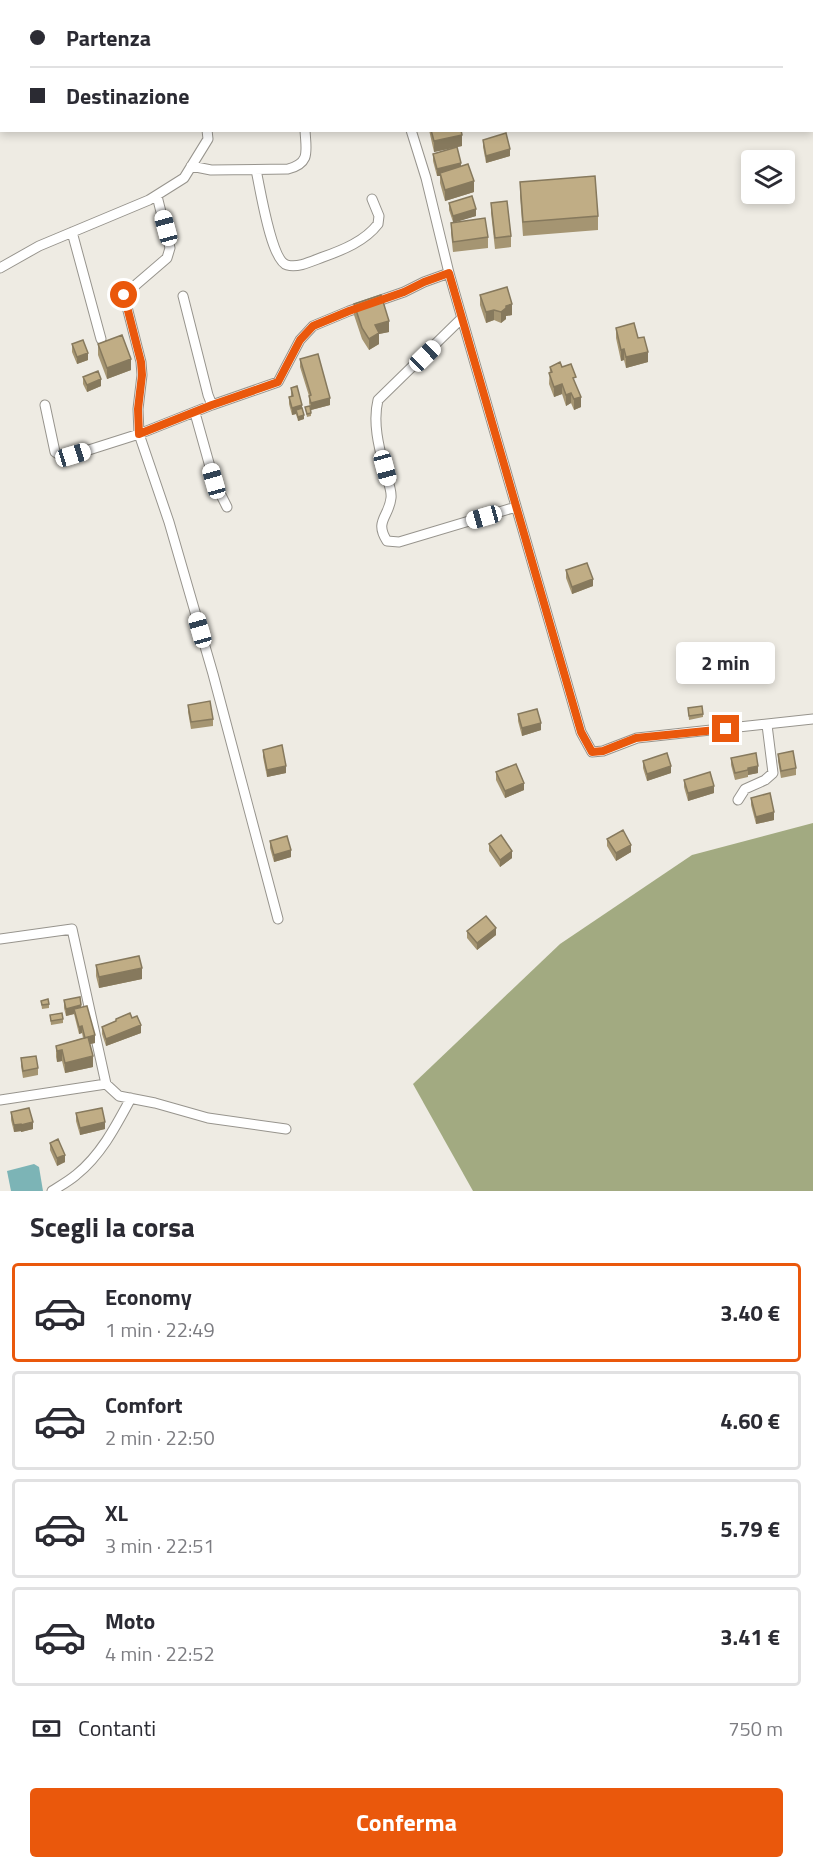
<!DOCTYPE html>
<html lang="it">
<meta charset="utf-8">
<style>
:root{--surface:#fff;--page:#f2f2f3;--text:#2b2b33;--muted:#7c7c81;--line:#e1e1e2;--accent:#ea580c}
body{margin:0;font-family:"Titillium Web",sans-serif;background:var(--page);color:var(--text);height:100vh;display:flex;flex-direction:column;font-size:22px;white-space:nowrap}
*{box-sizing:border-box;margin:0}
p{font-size:20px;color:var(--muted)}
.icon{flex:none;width:33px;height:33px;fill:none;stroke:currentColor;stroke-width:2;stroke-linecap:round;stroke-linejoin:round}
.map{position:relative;height:1191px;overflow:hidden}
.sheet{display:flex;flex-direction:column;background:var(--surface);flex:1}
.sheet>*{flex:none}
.top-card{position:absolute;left:0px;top:0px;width:813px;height:132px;box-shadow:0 3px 9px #0003;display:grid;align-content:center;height:132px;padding:0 30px;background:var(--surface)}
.tools{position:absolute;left:741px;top:150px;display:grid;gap:12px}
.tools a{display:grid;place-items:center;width:54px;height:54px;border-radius:6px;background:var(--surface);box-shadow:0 3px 9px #0003;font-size:30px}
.end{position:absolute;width:27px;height:27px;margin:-14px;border:8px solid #ea580c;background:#fff;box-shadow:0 0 0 3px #fff}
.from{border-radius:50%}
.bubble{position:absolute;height:42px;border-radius:6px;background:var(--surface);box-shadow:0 3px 9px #0003;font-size:20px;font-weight:700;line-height:42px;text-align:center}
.car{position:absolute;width:18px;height:36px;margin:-18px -9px;border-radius:8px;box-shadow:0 0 4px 2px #0007;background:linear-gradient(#fff 24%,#345 0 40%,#fff 0 76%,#345 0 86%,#fff 0)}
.top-card b{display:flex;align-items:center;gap:21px;height:57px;font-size:22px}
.top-card b+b{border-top:2px solid var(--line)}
.top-card i{width:15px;height:15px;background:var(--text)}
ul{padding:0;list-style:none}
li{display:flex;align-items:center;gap:18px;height:99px;margin:0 12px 9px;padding:0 18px;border:3px solid var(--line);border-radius:6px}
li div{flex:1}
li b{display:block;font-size:22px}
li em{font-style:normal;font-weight:700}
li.active{border-color:var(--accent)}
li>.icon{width:54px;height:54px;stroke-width:1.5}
h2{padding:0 30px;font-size:27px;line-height:72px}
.pay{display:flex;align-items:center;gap:15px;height:66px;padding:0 30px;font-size:22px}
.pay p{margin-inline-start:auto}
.action{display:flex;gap:12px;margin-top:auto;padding:12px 30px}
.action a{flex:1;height:69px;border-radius:6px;background:var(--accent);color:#fff;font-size:24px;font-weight:700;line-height:69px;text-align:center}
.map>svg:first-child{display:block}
</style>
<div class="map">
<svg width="813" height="1191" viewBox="0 0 813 1191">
<rect width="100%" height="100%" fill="#eeebe3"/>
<path fill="#a2aa81" d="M813 823V1191H473L413 1084 560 944 692 855Z"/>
<path fill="#7cb4b6" d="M34 1164 39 1167 43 1191H11L7 1171Z"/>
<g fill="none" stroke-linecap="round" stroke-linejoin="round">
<defs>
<path id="street" d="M390 0 391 2
M288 2 291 0
M0 86H2
M411 130 426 178 449 273 581 732 592 752 603 751 637 738 813 719
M191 166 211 170 288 169C311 163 306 151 305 130
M256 170C260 187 271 261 287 265 299 268 312 261 323 257 343 250 365 241 378 224L379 216 372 199
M157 196 170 248 167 258 124 295 141 362 142 375 138 409 139 434 169 522 213 674 278 919
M72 232 101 339
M0 268 39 246 149 200 184 178 208 139 207 130
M183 296 208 395 212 405
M462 318 378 400C372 424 380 451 386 475 388 481 392 491 391 498 389 517 374 521 387 541L399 542 516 507
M45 405 55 452 61 456 73 455 139 434 212 405 278 382 300 340 313 326 349 311 404 292 424 282 449 273
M195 413 214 481 227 507
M738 800 745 789 765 780 773 773 767 725
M0 939 72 929 106 1084 119 1096 155 1103 208 1118 286 1129
M0 1100 106 1084
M52 1191C60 1186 69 1181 76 1175 101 1155 116 1126 131 1098"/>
</defs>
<use href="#street" stroke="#97948d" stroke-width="11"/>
<use href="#street" stroke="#fff" stroke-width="9"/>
</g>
<path fill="#a59572" d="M429 130H461L462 146 434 152Z
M483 140 510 156 486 163 483 147Z
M433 154 461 166 474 192 445 201 440 183V176H437L433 161Z
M520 182 598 216V230L523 236 520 196Z
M449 203 476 216 454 222 488 237V248L453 252 451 233V223L453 222 449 210Z
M491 203 511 236V247L495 249 491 213Z
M507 287 512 315 506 316V319L501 323 494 320 486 323 480 305V295Z
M354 304 389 332 379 334V344L369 350 362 339 354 315Z
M616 328 638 338 648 362 626 368 624 360 621 361 616 338Z
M72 344 88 360 77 364 72 352Z
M98 344 131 370 107 379 98 355Z
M300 359 330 405 311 410 309 403V396L300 367Z
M550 367H562L576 385 581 407 574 410 571 403 566 406 562 394 554 397 549 384Z
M83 377 101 386 87 392 83 384Z
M291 388 302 408 304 419 298 421 296 414 292 415 289 404V397L291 396Z
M305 407 311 413V416L307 417Z
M566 570 593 586 572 594 566 578Z
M188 705 213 719V726L191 729 188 712Z
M688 708 703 714V717L689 720Z
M518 714 541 730 522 736 518 721Z
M263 750 286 773 267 777 263 757Z
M778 754 796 768V775L781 778 778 761Z
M731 758 758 773 748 775V777L735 780 731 765Z
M643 761 671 773 647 781 643 768Z
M496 772 524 790 505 798 496 780Z
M684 780 714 793 688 801 684 787Z
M751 798 774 820 756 824 751 805Z
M607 839 631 852 616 861 607 846Z
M270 841 291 857 274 862 270 848Z
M489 844 512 858 500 867 489 851Z
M467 931 496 935 477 950 467 938Z
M96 965 142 979 99 988 96 976Z
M64 1000 81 1007 95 1043 90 1044 93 1067 65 1073 62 1061 57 1062 56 1057V1046L83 1038 82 1033 79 1034 74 1014 66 1016 64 1008Z
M41 1001 49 1004V1008L42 1009Z
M50 1015 63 1019V1023L51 1025Z
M132 1018 141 1033 106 1046 102 1034V1027L116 1021V1019Z
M21 1058 38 1068V1075L23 1078 21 1066Z
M11 1112 33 1129 21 1132V1131L14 1132 11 1120Z
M76 1113 105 1129 80 1135 76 1121Z
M50 1143 65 1162 57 1166 50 1150Z"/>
<path fill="#86795d" d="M462 135V146L434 152V141Z
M510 149V156L486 163V156Z
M461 163V170L440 173V176H437V169Z
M474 181V192L445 201V190Z
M476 209V216L453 223V216Z
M512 304V315L506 316V306Z
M506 308V319L501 323V312Z
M494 310V320L486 323V312Z
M389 321V332L379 334V344L369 350V339L375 325Z
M624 349V360L621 361V350Z
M648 352V362L626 368V357Z
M88 353V360L77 364V357Z
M131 359V370L107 379V368Z
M101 379V386L87 392V385Z
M562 384V394L554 397V387Z
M571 393V403L566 406V395Z
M581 397V407L574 410V399Z
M330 398V405L311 410V403Z
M302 405V412L296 410V414L292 415V408Z
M304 415V419L298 421V417Z
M593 579V586L572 594V587Z
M541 723V730L522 736V728Z
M286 766V773L267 777V770Z
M671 766V773L647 781V774Z
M758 766V773L748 775V768Z
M524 783V790L505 798V791Z
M714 786V793L688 801V793Z
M774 812V820L756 824V817Z
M631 845V852L616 861V853Z
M291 850V857L274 862V855Z
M512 851V858L500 867V860Z
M496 928V935L477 950V943Z
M142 968V979L99 988V977Z
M81 1005V1012L74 1009V1014L66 1016V1009Z
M141 1025V1033L106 1046V1039Z
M82 1026V1033L79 1034V1027Z
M95 1035V1043L85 1045V1038Z
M62 1050V1061L57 1062V1051Z
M93 1056V1067L65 1073V1063Z
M33 1122V1129L21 1132V1125Z
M105 1122V1129L80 1135V1128Z
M21 1124V1131L14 1132V1125Z
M65 1155V1162L57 1166V1158Z"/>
<path fill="#c0ad85" stroke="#86795d" stroke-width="1.5" d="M431 130H461L462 135 434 141Z
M506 133 510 149 486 156 483 140Z
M457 147 461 163 437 169 433 154Z
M468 164 474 181 445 190 440 173Z
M595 176 598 216 523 222 520 182Z
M472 196 476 209 453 216 449 203Z
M507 201 511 236 495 238 491 203Z
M485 218 488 237 453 242 451 223Z
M507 287 512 304 506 306V308L501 312 494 310 486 312 480 295Z
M381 295 389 321 375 325 379 333 369 339 362 328 354 304Z
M634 323 638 338 644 337 648 352 626 357 624 349 621 350 616 328Z
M122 335 131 359 107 368 98 344Z
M83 340 88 353 77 357 72 344Z
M318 354 330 398 311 403 309 396 311 395 300 359Z
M560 362 562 367 571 364 576 377 573 378 581 397 574 399 571 393 566 395 562 384 554 387 549 373 552 372 550 367Z
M98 371 101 379 87 385 83 377Z
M297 386 302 405 292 408 289 397 293 396 291 388Z
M310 406 311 413 307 414 305 407Z
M302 408 304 415 298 417 296 410Z
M587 563 593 579 572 587 566 570Z
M210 701 213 719 191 722 188 705Z
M702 706 703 714 689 716 688 708Z
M537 709 541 723 522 728 518 714Z
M282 745 286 766 267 770 263 750Z
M793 751 796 768 781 771 778 754Z
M667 753 671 766 647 774 643 761Z
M756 753 758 766 748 768V770L735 773 731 758Z
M516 764 524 783 505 791 496 772Z
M710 772 714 786 688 793 684 780Z
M770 793 774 812 756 817 751 798Z
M623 830 631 845 616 853 607 839Z
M501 835 512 851 500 860 489 844Z
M287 836 291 850 274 855 270 841Z
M486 916 496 928 477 943 467 931Z
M139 956 142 968 99 977 96 965Z
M80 997 81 1005 66 1009 64 1000Z
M48 999 49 1004 42 1005 41 1001Z
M87 1006 95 1035 85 1038 82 1026 79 1027 74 1009Z
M62 1013 63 1019 51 1021 50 1015Z
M130 1013 132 1018 137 1016 141 1025 106 1039 102 1027 116 1021V1019Z
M88 1037 93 1056 65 1063 62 1050 57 1051 56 1046Z
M36 1056 38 1068 23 1071 21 1058Z
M29 1108 33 1122 21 1125V1124L14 1125 11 1112Z
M102 1108 105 1122 80 1128 76 1113Z
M58 1139 65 1155 57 1158 50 1143Z"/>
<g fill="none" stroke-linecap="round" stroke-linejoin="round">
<path stroke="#ea580c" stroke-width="8" d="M124 295 141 362 142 375 138 409 139 434 212 405 278 382 300 340 313 326 349 311 404 292 424 282 449 273 581 732 592 752 603 751 636 738 726 729"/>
</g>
</svg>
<div class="tools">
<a><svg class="icon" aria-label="layers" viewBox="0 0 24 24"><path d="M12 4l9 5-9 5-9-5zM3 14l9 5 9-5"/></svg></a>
</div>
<i class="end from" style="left:124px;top:295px"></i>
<i class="end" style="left:726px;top:729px"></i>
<div class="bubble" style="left:676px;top:642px;width:99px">2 min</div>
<i class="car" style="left:166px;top:228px;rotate:345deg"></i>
<i class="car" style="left:425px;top:356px;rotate:46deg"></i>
<i class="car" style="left:73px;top:455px;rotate:73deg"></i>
<i class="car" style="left:385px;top:468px;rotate:165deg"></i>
<i class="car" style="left:214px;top:481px;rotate:344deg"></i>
<i class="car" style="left:484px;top:517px;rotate:254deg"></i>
<i class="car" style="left:200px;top:630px;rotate:344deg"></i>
<div class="top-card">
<b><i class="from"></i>Partenza</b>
<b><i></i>Destinazione</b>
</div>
</div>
<section class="sheet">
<h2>Scegli la corsa</h2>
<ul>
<li class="active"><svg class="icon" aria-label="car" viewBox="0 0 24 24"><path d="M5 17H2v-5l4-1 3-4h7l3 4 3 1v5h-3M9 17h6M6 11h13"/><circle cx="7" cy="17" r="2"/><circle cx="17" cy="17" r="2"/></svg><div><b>Economy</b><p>1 min · 22:49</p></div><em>3.40 €</em></li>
<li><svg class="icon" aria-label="car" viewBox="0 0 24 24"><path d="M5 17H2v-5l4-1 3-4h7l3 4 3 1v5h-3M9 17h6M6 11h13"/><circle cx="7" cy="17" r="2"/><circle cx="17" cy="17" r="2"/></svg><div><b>Comfort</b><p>2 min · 22:50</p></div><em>4.60 €</em></li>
<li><svg class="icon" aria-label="car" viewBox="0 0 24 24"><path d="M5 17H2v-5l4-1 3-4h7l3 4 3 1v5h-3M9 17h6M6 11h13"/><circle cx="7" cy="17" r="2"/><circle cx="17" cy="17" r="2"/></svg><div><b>XL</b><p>3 min · 22:51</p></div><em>5.79 €</em></li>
<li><svg class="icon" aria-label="car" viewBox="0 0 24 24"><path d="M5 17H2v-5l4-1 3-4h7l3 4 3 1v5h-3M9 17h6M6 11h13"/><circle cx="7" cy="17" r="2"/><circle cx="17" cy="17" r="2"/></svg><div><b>Moto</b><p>4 min · 22:52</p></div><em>3.41 €</em></li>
</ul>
<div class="pay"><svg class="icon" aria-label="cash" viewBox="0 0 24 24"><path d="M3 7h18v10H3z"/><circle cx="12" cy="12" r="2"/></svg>Contanti<p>750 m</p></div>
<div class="action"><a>Conferma</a></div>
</section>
